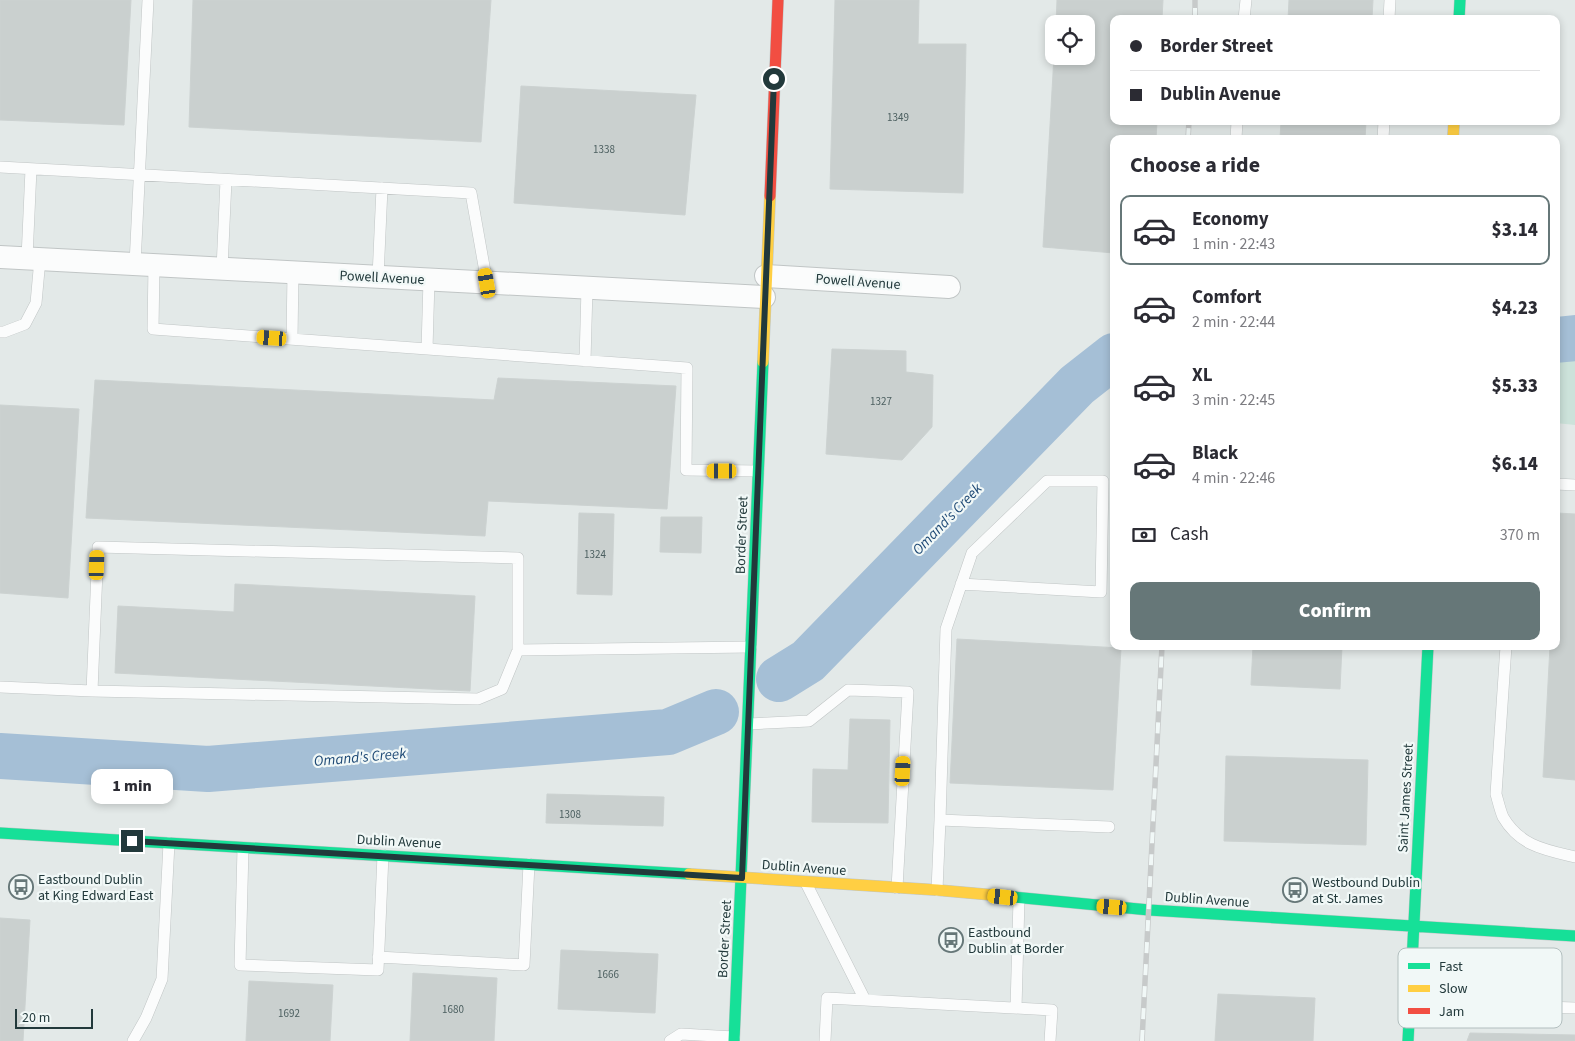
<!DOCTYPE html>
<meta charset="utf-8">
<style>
:root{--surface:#fff;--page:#f2f2f3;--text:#2b2b33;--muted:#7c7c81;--line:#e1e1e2;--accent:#667778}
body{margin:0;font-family:"Source Sans 3",sans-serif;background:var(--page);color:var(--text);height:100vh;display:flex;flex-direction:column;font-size:19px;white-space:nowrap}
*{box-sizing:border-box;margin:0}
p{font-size:16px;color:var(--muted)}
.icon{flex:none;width:28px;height:28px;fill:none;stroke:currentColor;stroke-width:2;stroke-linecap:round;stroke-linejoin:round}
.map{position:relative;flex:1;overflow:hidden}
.side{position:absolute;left:1110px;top:135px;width:450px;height:515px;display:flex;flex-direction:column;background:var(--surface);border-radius:10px;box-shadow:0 2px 8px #0003}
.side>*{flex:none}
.hud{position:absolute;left:1110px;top:15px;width:450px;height:110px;border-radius:10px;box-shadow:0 2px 8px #0003;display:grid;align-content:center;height:110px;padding:0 20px;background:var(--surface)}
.controls{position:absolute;left:1045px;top:15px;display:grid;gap:10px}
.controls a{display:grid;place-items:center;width:50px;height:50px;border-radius:10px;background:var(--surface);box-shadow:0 2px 8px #0003;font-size:25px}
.scale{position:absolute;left:15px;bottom:12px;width:78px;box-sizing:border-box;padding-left:5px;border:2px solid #22393b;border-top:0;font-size:14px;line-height:18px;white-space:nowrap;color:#22393b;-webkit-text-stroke:4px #f1f8f7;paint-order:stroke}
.end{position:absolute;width:22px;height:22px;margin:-11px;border:6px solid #22393b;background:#fff;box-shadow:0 0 0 2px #fff}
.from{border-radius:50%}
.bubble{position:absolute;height:35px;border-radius:10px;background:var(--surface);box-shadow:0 2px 8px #0003;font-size:16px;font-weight:800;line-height:35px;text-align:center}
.car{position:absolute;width:15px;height:30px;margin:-15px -8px;border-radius:6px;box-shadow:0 0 4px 1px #0007;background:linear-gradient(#f5c518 24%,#345 0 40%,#f5c518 0 76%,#345 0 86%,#f5c518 0)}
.hud b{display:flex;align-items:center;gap:18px;height:48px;font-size:19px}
.hud b+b{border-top:1px solid var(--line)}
.hud i{width:12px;height:12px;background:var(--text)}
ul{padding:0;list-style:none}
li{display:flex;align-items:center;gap:15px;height:70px;margin:0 10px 8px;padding:0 10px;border:2px solid transparent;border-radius:10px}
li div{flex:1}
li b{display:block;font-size:19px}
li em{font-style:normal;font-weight:800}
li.current{border-color:var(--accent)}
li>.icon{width:45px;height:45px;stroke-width:1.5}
h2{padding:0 20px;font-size:22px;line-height:60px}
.pay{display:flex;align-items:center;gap:12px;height:55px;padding:0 20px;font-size:19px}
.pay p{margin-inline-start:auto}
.primary-button{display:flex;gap:10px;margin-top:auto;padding:10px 20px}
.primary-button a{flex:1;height:58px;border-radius:10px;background:var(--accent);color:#fff;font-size:20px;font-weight:800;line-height:58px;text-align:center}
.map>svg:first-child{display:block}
</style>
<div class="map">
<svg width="1575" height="1041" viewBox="0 0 1575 1041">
<rect width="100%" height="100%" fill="#e3e9e8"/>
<path fill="#cce2da" d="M1575 355V425L1556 423V358Z"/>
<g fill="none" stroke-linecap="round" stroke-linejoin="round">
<path stroke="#a5bfd6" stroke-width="46" d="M1556 340 1575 338
M779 679 808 661 1077 385 1114 356
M0 756 208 769 668 732 716 712"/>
</g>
<path fill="#cad0cf" stroke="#ccd2d1" d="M0 0H131L124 125 0 120Z
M193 0H491L481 142 189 127Z
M835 0H919L918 44H966L963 193 830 189Z
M1057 0H1163L1162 19H1114V121H1157L1156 139H1114V253L1043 247 1054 56H1086V24H1056Z
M1289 0H1373L1372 19H1288Z
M521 86 696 95 685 215 514 203Z
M1281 121H1366L1365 139H1280Z
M832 349 906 351V372L933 375 932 427 902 460 826 454Z
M498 378 676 386 667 509 488 501 485 536 86 518 95 380 494 400Z
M0 405 79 409 68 598 0 593Z
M579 513 614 514 612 595 577 594Z
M1557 513 1575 514V780L1543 777 1550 646H1556Z
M661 517H702L701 553 660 552Z
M235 584 475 596 470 691 115 673 118 606 234 612Z
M957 639 1121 648 1113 790 950 783Z
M1253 646H1342L1340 689 1251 685Z
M850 719 890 720 888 823 812 822 813 769 848 770Z
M1226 756 1368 760 1366 845 1224 841Z
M547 794 664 797 663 826 546 823Z
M0 918 30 920 23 1041H0Z
M561 950 658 954 655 1013 558 1009Z
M413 973 497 978 494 1041H410Z
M249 981 333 985 330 1041H246Z
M1218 994 1315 998 1313 1041H1215Z
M1470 1033 1575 1035V1041H1467Z"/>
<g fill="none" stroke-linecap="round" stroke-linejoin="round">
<defs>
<path id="lane" d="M1244 19 1246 0
M1389 19 1390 0
M1236 139 1237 121
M1383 139 1384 121
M0 167 471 193 487 283
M27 258 31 169
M135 264 148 0
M154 265 153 329 687 368 686 470 758 471
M222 269 226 180
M378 277 382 188
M0 332H4L25 324 36 303 40 259
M292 339 293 272
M427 349 429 280
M585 361 587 288
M1556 484 1575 485
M1506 646 1496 794C1498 801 1500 810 1503 817 1520 846 1545 850 1575 857
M0 687 92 691 98 547 518 558V650L751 647
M92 691 478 699 502 689 518 650
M748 724 809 721 848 690 908 692 897 888
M940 820 946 629 972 553 1047 481H1103L1101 592 961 584
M243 848 240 965 378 970 383 855
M806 883 865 1000
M937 890 940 820 1109 827
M378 957 524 965 529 864
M1458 1004 1575 1008
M1016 1008 1019 899
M133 1041 146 1018 162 979 169 843
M670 1041 681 1034 734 1037
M825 1041 827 998 1052 1010 1050 1041"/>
<path id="street" d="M0 257 764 297
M766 276 949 287"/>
<path id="fast" d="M1459 19 1460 0
M0 833 689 874
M1004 896 1149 910 1575 936
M734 1041 763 362
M1408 1041 1428 646"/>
<path id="slow" d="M1453 139 1454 121
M763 362 770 196
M689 874 937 890 1004 896"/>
<path id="jam" d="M770 196 778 0"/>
</defs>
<use href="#lane" stroke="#c0c5c5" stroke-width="12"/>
<use href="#street" stroke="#c0c5c5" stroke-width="24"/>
<use href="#fast" stroke="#bfc6c6" stroke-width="12"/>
<use href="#slow" stroke="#bfc6c6" stroke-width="12"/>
<use href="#jam" stroke="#bfc6c6" stroke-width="12"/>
<use href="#lane" stroke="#fbfcfc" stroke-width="11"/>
<use href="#street" stroke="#fbfcfc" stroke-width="22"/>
<use href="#fast" stroke="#16e098" stroke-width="11"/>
<use href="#slow" stroke="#ffcf43" stroke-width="11"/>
<use href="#jam" stroke="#f24e42" stroke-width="11"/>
<defs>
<path id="rail" d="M1195 19V0
M1188 139 1189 121
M1142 1041 1162 646"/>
</defs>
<use href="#rail" stroke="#c7caca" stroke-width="5.5"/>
<use href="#rail" stroke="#f1f8f7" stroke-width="4" stroke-dasharray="11" stroke-linecap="butt"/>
</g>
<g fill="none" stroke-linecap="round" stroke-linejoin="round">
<path stroke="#22393b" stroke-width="6" d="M132 841 742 878 774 79"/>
</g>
<defs>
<symbol id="bus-ring" viewBox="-11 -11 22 22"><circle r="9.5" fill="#f1f8f7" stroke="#667778" stroke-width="1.5"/><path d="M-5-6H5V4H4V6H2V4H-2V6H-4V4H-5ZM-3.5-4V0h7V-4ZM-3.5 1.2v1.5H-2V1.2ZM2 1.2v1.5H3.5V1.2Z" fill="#667778"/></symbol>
</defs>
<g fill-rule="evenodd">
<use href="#bus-ring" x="7" y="873" width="28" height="28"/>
<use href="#bus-ring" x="1281" y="876" width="28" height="28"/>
<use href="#bus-ring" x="937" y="926" width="28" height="28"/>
</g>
<g text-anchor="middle" stroke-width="4.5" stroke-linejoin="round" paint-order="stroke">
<g font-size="11" fill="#4d6061">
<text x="898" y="121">1349</text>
<text x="604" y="153">1338</text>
<text x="881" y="405">1327</text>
<text x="595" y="558">1324</text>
<text x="570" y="818">1308</text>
<text x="608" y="978">1666</text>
<text x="453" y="1013">1680</text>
<text x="289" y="1017">1692</text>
</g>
<g font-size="14" fill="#22393b" stroke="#f1f8f7">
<text transform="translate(382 277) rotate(3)" y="5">Powell Avenue</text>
<text transform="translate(858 281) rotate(4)" y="5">Powell Avenue</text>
<text transform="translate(741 535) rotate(-88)" y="5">Border Street</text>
<text transform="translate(1405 798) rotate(-87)" y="5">Saint James Street</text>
<text transform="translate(399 841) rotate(3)" y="5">Dublin Avenue</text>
<text transform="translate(804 867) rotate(4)" y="5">Dublin Avenue</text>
<text transform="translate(1207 899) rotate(4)" y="5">Dublin Avenue</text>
<text transform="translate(724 939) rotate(-87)" y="5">Border Street</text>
</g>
<g font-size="14" fill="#22393b" stroke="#f1f8f7" text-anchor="start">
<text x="38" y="884">Eastbound Dublin<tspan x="38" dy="16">at King Edward East</tspan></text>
<text x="1312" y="887">Westbound Dublin<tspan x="1312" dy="16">at St. James</tspan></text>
<text x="968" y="937">Eastbound<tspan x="968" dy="16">Dublin at Border</tspan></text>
</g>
<g font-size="15" font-style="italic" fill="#1e4975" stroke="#f1f8f7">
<text transform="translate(947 519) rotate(-46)" y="5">Omand's Creek</text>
<text transform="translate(360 757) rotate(-5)" y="5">Omand's Creek</text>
</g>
</g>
<rect x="1398" y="948" width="164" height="80" rx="8" fill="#f1f8f7" stroke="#b3bfbf" stroke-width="1"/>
<rect x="1408" y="963" width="22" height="6" fill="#16e098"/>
<rect x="1408" y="985" width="22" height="7" fill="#ffcf43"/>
<rect x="1408" y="1008" width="22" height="6" fill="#f24e42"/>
<g font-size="14" fill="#22393b">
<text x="1439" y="971">Fast</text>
<text x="1439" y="993">Slow</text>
<text x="1439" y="1016">Jam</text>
</g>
</svg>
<div class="controls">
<a><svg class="icon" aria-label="locate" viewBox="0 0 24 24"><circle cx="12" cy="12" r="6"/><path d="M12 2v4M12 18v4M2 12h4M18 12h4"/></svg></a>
</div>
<div class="scale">20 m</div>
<i class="end from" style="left:774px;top:79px"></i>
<i class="end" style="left:132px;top:841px"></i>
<div class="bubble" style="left:91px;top:769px;width:82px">1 min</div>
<i class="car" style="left:487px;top:283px;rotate:350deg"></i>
<i class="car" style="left:272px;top:338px;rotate:274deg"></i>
<i class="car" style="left:722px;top:471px;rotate:270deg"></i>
<i class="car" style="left:97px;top:565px;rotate:2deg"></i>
<i class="car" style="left:903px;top:771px;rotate:3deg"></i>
<i class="car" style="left:1003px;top:897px;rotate:276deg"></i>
<i class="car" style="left:1112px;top:907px;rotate:275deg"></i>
<div class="hud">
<b><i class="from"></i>Border Street</b>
<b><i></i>Dublin Avenue</b>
</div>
<section class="side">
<h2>Choose a ride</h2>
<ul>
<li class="current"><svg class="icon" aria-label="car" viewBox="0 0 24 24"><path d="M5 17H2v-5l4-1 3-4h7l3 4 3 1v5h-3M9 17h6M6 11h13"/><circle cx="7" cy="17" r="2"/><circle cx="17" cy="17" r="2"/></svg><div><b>Economy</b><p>1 min · 22:43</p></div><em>$3.14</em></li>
<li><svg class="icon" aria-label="car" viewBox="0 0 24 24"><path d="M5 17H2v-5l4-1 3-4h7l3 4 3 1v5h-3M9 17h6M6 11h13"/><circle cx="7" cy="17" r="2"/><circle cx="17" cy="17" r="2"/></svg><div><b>Comfort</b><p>2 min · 22:44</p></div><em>$4.23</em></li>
<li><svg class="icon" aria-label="car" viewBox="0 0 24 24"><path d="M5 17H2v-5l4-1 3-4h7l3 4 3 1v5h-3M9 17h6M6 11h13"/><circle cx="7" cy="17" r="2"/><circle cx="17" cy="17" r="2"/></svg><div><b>XL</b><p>3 min · 22:45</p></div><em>$5.33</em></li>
<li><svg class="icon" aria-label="car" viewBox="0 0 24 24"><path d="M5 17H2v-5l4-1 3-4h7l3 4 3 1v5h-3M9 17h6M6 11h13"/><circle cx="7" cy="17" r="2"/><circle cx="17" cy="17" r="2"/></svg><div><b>Black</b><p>4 min · 22:46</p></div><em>$6.14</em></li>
</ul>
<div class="pay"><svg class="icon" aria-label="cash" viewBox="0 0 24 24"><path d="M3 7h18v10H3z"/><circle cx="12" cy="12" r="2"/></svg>Cash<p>370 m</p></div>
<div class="primary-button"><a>Confirm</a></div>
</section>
</div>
